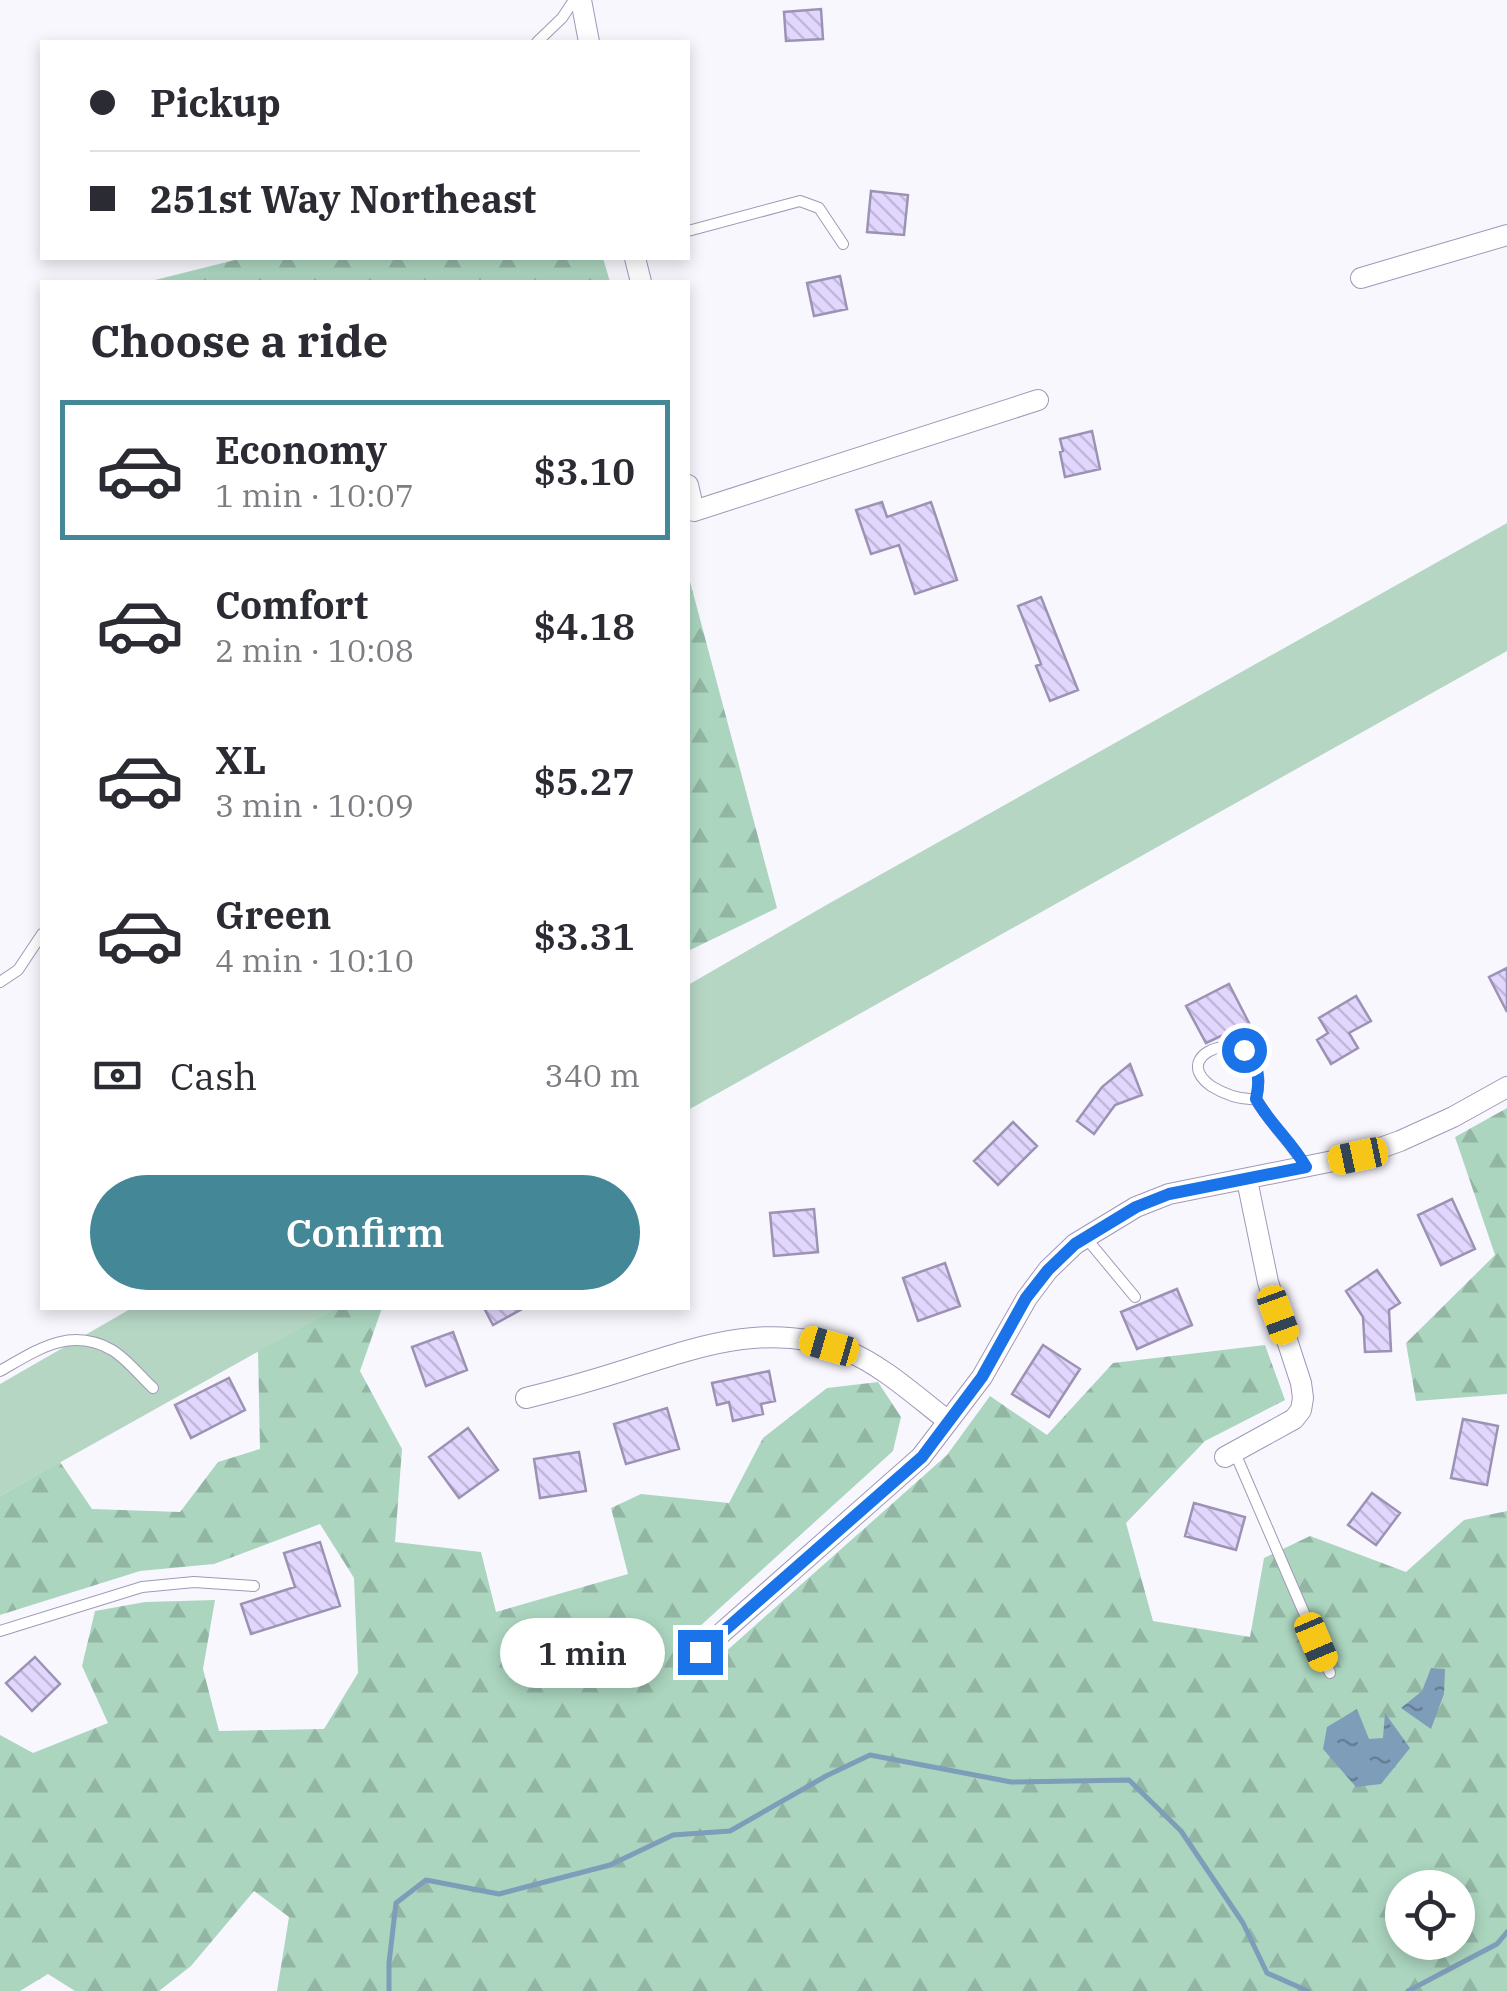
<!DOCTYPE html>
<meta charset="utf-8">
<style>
:root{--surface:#fff;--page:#f2f2f3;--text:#2b2b33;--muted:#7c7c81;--line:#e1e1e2;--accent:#448897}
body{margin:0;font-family:"IBM Plex Serif",serif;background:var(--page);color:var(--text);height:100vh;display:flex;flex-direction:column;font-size:38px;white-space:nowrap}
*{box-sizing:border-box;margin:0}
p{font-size:32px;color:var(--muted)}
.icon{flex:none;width:55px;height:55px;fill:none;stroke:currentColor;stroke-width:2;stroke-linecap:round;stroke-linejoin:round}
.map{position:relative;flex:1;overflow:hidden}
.drawer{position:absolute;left:40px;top:280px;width:650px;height:1030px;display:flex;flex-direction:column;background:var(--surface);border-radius:0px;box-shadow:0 5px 15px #0003}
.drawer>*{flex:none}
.banner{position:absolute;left:40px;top:40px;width:650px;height:220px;border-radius:0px;box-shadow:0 5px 15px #0003;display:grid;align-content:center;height:220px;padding:0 50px;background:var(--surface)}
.controls{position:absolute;left:1385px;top:1870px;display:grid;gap:20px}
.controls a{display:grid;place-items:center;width:90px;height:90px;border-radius:50%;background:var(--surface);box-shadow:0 5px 15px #0003;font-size:50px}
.end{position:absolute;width:45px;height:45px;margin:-22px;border:12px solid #1a73e8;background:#fff;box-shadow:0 0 0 5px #fff}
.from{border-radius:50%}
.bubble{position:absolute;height:70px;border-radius:35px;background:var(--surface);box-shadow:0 5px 15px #0003;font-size:32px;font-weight:600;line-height:70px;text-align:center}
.car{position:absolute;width:30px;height:60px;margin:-30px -15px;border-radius:12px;box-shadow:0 0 8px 2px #0007;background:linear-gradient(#f5c518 24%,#345 0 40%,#f5c518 0 76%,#345 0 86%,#f5c518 0)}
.banner b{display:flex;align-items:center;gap:35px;height:95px;font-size:38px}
.banner b+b{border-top:2px solid var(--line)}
.banner i{width:25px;height:25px;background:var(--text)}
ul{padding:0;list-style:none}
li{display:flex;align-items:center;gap:30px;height:140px;margin:0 20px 15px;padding:0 30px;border:5px solid transparent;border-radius:0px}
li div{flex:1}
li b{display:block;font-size:38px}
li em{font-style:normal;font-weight:600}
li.active{border-color:var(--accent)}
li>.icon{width:90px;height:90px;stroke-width:1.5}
h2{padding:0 50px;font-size:45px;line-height:120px}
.pay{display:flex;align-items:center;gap:25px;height:110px;padding:0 50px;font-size:38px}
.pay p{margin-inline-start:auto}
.primary-button{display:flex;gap:20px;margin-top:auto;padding:20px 50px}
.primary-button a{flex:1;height:115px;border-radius:60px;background:var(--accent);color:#fff;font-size:40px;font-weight:600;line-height:115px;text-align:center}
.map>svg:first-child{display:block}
</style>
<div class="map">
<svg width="1507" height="1991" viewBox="0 0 1507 1991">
<defs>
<pattern id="forest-firs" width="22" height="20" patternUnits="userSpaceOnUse" patternTransform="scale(2.5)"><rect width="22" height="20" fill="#abd5bf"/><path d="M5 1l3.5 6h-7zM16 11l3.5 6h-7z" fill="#93b6a4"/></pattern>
<pattern id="water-ripples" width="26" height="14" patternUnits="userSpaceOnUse" patternTransform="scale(2.5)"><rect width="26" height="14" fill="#7e9db8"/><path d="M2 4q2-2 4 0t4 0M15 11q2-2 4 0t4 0" fill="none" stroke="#677f96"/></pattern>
<pattern id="building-back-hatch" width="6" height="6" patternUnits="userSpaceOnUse" patternTransform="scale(2.5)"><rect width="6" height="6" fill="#e1d6fd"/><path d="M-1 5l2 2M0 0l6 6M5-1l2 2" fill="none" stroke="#c1b7d9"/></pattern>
</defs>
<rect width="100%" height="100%" fill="#f9f7fe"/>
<path fill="#b6d6c4" d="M1507 523V651L688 1110V985L828 904Z
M132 1308H336L0 1496V1384Z"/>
<path fill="url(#forest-firs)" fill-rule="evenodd" d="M243 258H603L610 282H147Z
M688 574 777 908 688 951Z
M1507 1108V1394L1416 1401 1406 1343 1495 1255 1455 1137Z
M336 1308H382L360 1371 402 1449 395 1542 481 1552 496 1612 628 1574 611 1508 641 1494 729 1503 763 1438 827 1388 878 1382 901 1417 893 1451 688 1637 723 1654 947 1455 990 1396 1047 1435 1113 1363 1265 1345 1285 1400 1205 1441 1126 1523 1153 1621 1250 1637 1264 1558 1310 1536 1406 1572 1464 1520 1507 1511V1991H277L289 1917 254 1891 191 1966 159 1991H75L48 1974 20 1991H0V1735L33 1753 108 1723 82 1666 95 1611 145 1602 215 1600 203 1669 219 1731 324 1729 358 1673 354 1578 320 1524 214 1564 140 1571 0 1615V1496L60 1462 92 1509 180 1512 218 1462 260 1449 258 1351ZM1402 1888H1458V1942H1402Z"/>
<path fill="url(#water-ripples)" d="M1431 1668 1445 1669 1444 1694 1431 1729 1401 1708 1422 1691Z
M1357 1709 1369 1739 1383 1738 1385 1713 1410 1748 1381 1784 1356 1787 1323 1749 1327 1727Z"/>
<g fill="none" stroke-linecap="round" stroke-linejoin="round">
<path stroke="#7e9db8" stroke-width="5" d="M389 1991V1963L396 1903 426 1880 499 1894 610 1865 673 1835 730 1831 826 1776 870 1755 1011 1782 1129 1780 1181 1831 1243 1923 1267 1973 1308 1991
M1408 1991 1497 1944 1507 1932"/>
</g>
<path fill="url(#building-back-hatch)" stroke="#9c93b4" stroke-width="2.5" d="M821 9 823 39 786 41 784 12Z
M871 191 908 195 904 235 867 232Z
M840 276 847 309 814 316 807 283Z
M1092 431 1100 469 1065 477 1060 452 1063 451 1060 439Z
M882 502 887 517 931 502 957 580 915 594 899 545 871 554 856 510Z
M1041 597 1078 690 1050 701 1036 666 1041 664 1018 606Z
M1507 968V1012L1489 977Z
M1229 984 1249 1023 1206 1043 1186 1006Z
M1356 996 1371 1021 1349 1033 1358 1048 1331 1064 1317 1040 1328 1033 1319 1018Z
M1130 1064 1142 1095 1115 1105 1094 1134 1077 1121 1102 1087Z
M1013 1122 1037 1146 998 1185 974 1161Z
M1452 1199 1475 1249 1441 1265 1418 1215Z
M814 1209 818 1252 774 1256 770 1213Z
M945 1263 960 1306 918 1321 903 1278Z
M1377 1270 1400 1303 1389 1310 1391 1351 1365 1352 1363 1317 1346 1291Z
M1177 1289 1192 1325 1137 1349 1121 1312Z
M484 1308H524L493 1325Z
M453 1332 467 1370 426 1386 412 1347Z
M1043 1345 1080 1369 1049 1417 1012 1394Z
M769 1371 775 1401 761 1404 763 1414 733 1421 729 1402 717 1405 712 1383Z
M229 1378 245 1410 191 1438 175 1405Z
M667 1408 679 1449 626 1464 614 1424Z
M1463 1419 1498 1426 1487 1485 1451 1478Z
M468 1428 498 1470 459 1498 429 1457Z
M579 1452 586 1491 540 1498 534 1459Z
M1372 1493 1400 1513 1376 1545 1348 1525Z
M1194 1503 1245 1517 1236 1550 1185 1536Z
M320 1542 340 1606 251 1634 241 1604 295 1587 284 1553Z
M35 1657 60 1684 32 1711 6 1683Z"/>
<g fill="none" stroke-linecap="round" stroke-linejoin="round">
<defs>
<path id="lane" d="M537 42 562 18 574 0
M688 231 800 201 819 208 843 244
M0 982 18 970 42 934
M1256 1099C1241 1100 1224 1094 1211 1086 1160 1049 1276 1015 1256 1099 1270 1124 1291 1142 1305 1166
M1086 1238 1135 1297
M0 1371C37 1350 70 1326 112 1350 127 1359 140 1376 153 1388
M1235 1453 1330 1673
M0 1631 142 1587 194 1582 254 1586"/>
<path id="street" d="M581 0 589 42
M635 258 641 282
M1361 278 1507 235
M688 485 694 511 1038 400
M526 1398C558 1390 591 1381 622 1371 698 1347 768 1320 847 1351 882 1365 918 1398 948 1421
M1225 1457 1294 1419 1301 1410 1303 1398 1301 1383 1268 1282 1247 1180
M700 1652 921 1457 982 1377 1027 1298 1048 1270 1075 1244 1136 1207 1169 1194 1358 1156 1400 1141 1453 1117 1507 1087"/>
</defs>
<use href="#lane" stroke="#a198b8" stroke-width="12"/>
<use href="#street" stroke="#a198b8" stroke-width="22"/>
<use href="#lane" stroke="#fff" stroke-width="10"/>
<use href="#street" stroke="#fff" stroke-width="20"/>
</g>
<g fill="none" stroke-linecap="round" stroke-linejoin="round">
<path stroke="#1a73e8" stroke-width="12" d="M700 1652 922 1457 982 1377 1026 1298 1048 1270 1075 1244 1136 1207 1169 1194 1306 1167C1292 1142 1270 1124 1256 1099 1261 1078 1258 1066 1244 1050"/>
</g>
</svg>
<div class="controls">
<a><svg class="icon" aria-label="locate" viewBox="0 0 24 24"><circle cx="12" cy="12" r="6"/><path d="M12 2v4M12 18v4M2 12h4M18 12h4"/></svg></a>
</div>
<i class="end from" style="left:1244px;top:1050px"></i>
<i class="end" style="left:700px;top:1652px"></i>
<div class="bubble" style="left:500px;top:1618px;width:165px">1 min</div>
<i class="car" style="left:1358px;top:1156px;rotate:258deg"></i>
<i class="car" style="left:1278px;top:1315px;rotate:160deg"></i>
<i class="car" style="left:829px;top:1346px;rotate:286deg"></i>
<i class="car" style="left:1316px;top:1642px;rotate:157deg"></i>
<div class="banner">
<b><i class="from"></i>Pickup</b>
<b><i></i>251st Way Northeast</b>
</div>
<section class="drawer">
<h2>Choose a ride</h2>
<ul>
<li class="active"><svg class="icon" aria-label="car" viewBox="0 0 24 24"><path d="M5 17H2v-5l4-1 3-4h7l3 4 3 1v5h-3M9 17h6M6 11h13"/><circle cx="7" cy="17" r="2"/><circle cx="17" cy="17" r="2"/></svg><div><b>Economy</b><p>1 min · 10:07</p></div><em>$3.10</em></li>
<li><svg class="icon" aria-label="car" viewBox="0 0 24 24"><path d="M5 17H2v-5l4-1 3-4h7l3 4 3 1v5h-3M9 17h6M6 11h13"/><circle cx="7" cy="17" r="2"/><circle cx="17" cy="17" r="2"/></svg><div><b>Comfort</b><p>2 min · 10:08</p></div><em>$4.18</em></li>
<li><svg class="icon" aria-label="car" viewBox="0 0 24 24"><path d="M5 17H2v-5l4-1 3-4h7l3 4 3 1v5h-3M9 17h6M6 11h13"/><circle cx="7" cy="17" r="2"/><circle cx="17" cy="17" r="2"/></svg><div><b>XL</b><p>3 min · 10:09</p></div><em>$5.27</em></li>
<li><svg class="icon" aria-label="car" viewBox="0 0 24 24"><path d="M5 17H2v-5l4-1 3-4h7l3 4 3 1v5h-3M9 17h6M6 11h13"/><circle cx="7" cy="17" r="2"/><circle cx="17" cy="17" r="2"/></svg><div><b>Green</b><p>4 min · 10:10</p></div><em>$3.31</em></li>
</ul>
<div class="pay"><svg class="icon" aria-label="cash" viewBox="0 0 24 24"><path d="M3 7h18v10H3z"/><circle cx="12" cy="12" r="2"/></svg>Cash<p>340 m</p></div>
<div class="primary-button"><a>Confirm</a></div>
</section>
</div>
